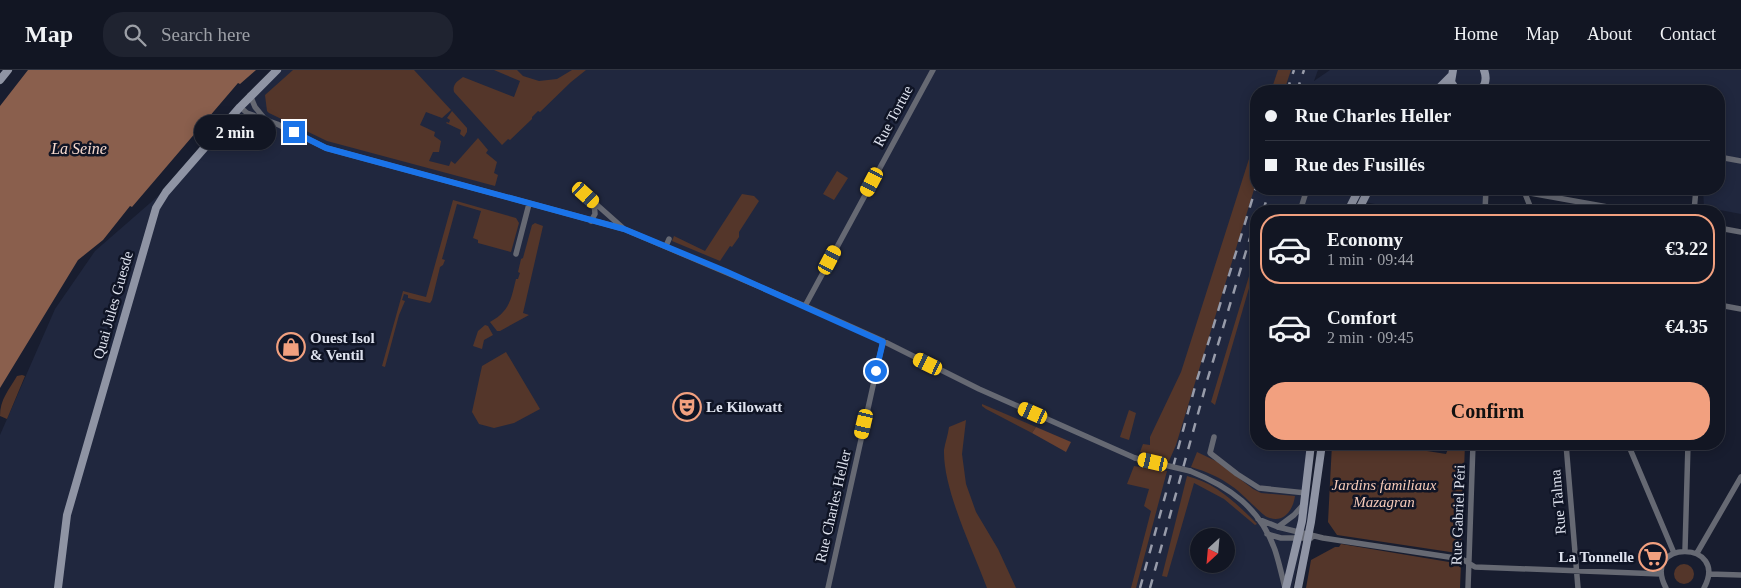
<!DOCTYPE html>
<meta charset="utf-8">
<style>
:root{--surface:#121623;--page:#1f2330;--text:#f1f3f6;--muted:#9c9fa6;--line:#313541;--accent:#f2a07f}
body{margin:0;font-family:"Times New Roman",serif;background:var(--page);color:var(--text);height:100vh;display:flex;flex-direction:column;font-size:19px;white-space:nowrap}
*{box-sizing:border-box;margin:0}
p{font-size:16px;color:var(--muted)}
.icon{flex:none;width:28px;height:28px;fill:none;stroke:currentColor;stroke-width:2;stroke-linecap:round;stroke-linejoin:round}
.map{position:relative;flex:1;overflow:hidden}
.drawer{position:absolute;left:1250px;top:135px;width:475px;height:245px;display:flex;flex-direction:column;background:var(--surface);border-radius:20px;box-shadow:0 2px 12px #0003,0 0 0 1px var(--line)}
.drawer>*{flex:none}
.banner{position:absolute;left:1250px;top:15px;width:475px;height:110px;border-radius:20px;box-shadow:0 2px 12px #0003,0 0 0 1px var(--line);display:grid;align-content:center;height:110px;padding:0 15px;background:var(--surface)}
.needle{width:32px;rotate:206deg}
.fabs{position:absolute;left:1190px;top:458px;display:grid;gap:10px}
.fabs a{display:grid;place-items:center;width:45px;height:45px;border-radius:50%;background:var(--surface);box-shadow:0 2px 12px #0003,0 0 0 1px var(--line);font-size:25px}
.end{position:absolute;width:22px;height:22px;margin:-11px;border:6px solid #1a73e8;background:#fff;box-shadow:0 0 0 2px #fff}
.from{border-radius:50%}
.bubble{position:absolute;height:35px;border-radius:18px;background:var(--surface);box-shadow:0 2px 12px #0003,0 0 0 1px var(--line);font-size:16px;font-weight:700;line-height:35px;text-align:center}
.car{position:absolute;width:15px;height:30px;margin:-15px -8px;border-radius:6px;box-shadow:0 0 4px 1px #0007;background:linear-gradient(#f5c518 24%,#345 0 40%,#f5c518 0 76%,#345 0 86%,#f5c518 0)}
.banner b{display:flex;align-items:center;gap:18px;height:48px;font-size:19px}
.banner b+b{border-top:1px solid var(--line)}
.banner i{width:12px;height:12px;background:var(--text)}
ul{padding:9px 0 0;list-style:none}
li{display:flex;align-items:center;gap:15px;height:70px;margin:0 10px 8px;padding:0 5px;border:2px solid transparent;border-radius:20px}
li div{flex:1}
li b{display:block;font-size:19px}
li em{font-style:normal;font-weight:700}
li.selected{border-color:var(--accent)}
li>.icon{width:45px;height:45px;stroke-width:1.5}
.primary-button{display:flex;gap:10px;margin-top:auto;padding:10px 15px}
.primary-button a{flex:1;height:58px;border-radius:20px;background:var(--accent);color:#111;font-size:20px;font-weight:700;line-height:58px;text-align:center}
header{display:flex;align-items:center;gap:30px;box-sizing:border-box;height:70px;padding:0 25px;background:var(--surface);border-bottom:1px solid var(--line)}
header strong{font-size:24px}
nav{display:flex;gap:28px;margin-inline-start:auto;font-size:18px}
.search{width:350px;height:45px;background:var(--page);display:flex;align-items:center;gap:12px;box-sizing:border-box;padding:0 18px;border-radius:20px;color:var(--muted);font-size:19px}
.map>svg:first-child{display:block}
</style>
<header>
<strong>Map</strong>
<div class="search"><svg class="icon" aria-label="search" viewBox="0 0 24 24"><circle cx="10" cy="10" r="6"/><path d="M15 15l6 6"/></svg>Search here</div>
<nav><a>Home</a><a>Map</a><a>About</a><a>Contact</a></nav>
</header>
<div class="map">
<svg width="1741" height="518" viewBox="0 0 1741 518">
<rect width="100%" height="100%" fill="#181d2f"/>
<path fill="#20273e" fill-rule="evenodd" d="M276 0H1318L1314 11 1330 0H1741V90L1719 86V21H1256V119H1486L1485 141H1414L1353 130 1348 141H1256V374H1311L1309 439 1293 518H0V365L55 239 95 181 157 127 239 36ZM1199 466H1226V494H1199Z
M1719 87 1741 91V144L1704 137 1703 119H1719Z"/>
<path fill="#54362a" d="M293 0H414L451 40 442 48 426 42 420 55 435 62 434 66 441 71 439 82H433L429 91 449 96 451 91 455 94 478 68 488 80 486 83 497 92 494 103 498 105 495 116 327 71 269 43 267 41 265 25Z
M494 0H517L523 6 539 11 557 9 572 0H586L571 12 540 42 538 41 532 47V49L510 70 508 69 502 75 454 22C452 14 458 11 463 7L514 27 520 11Z
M1278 0H1291L1284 21H1271Z
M452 41 467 58V62L464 67 460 64 461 60 446 53 447 52 449 53 450 50 447 48Z
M1256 67V113L1176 375 1169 391 1140 382 1143 374 1150 375V367L1181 302Z
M837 101 848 108 834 130 823 124Z
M742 124 754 126 759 131 739 162V167L732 177 730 176 720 191 672 171 674 166 705 181Z
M453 130 516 148 519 153 511 182 478 173V170L473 168 481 141 457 134 442 189 445 190 443 195 440 197 432 230 430 233 408 228V225L404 224 402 230 405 231 399 245 385 297 382 296 403 221 426 227Z
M535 153 543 156 523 243 529 245 500 261H497L490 252C510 241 511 229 516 209H518L520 203 518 202 521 189 523 188 532 155Z
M1256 183V194L1215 335 1211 332Z
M485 255 488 256 493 265 484 270 482 279 473 276 478 261Z
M506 282 540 339 514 353 494 358 479 354 472 342 482 296Z
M22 305 25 306 7 349 0 346C0 329 9 320 17 306Z
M982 334 1036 357 1032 363 986 339 982 336Z
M1129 340 1136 343 1129 370 1120 367Z
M966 350 962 384 966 414 976 442 998 479 1016 518H987C973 480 943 420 944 380 945 373 948 365 949 357Z
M1332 374H1383L1446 384 1450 374H1465L1461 480 1457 483 1337 465 1328 452Z
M1197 382 1218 392 1253 419 1261 423 1295 426C1293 441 1283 454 1267 447 1261 444 1243 424 1233 417 1219 407 1208 402 1191 397Z
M1134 396 1167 401 1136 518H1131L1151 441 1144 436 1149 419 1127 414Z
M1187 406C1216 413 1236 433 1257 454L1255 455 1224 429 1194 413 1167 507 1162 506Z
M1341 474 1461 494 1460 518H1306L1311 490 1335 477H1339Z
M1674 504a10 10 0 1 1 20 0a10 10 0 1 1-20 0Z"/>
<path fill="#6a4130" d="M1036 357 1071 372 1066 382 1032 363Z"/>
<path fill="#8a5f4d" d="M28 0H256L240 14 238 13 132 137 130 136 103 170 78 190 0 318V36Z"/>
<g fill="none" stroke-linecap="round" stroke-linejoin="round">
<path stroke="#666973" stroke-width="5.5" d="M250 25 255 37 264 48
M240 37 247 43 277 54 326 78 624 159 805 236 883 271 979 319 1135 388
M1719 87 1741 91
M578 118 623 158
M1524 121 1532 141
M1524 122 1630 141
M1300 141 1307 119
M1485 141 1486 119
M1694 141 1696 119
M591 151 595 144 594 132
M1719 158 1741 162
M666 176 669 169
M516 184 529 134
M1719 235 1741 239
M805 236 933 0
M1214 367 1210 383 1237 404 1259 418 1306 423
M1566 374 1578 518
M1628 374 1674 483
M1190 401C1230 417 1260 438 1275 480 1279 492 1282 506 1285 518
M1258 449 1278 457 1323 468 1462 489 1475 497 1661 504
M1278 457 1294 445 1303 435
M1267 464 1281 468H1311
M1685 480 1688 374
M1697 483 1741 407
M1709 504 1741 505
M828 518 883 271
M1468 518 1473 374
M1666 518C1640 469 1730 470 1704 518"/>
<path stroke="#8f94a4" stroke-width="8" d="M1453 0 1451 12 1457 21
M0 10 8 0
M1436 21 1451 6
M1480 21C1486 15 1487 8 1484 0
M1348 141 1359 119
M1358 141 1369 119
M58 518 67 445 156 138 166 122 240 37 277 0
M1286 518 1302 451 1311 374
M1298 518 1311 452 1322 374"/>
<path stroke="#989caa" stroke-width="2.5" stroke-dasharray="9 9" stroke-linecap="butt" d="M1287 21 1294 0
M1297 21 1304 0
M1263 141 1270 119
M1140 518 1196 313 1256 117
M1150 518 1207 311 1256 148"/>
<path stroke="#666973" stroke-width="5.5" d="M1135 388 1190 401"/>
</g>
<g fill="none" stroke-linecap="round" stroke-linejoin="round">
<path stroke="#1a73e8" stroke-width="6" d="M294 62 326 78 624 159 725 201 883 272 876 301"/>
</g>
<defs>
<symbol id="shop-ring" viewBox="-11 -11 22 22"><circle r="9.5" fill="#0f1425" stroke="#f2a07f" stroke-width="1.5"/><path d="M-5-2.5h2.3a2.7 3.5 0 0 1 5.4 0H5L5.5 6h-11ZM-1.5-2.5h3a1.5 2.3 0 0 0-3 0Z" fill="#f2a07f"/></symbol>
<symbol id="theatre-ring" viewBox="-11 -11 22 22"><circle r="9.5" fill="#0f1425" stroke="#f2a07f" stroke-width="1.5"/><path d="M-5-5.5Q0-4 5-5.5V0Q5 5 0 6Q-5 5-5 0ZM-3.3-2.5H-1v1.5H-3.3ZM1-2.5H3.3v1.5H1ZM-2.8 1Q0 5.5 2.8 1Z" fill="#f2a07f"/></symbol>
<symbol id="supermarket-ring" viewBox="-11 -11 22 22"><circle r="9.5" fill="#0f1425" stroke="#f2a07f" stroke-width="1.5"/><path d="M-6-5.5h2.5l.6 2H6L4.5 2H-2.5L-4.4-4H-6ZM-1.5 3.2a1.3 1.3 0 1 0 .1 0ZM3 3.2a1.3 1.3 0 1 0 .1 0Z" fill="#f2a07f"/></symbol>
</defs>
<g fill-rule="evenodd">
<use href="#shop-ring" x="275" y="261" width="32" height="32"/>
<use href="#theatre-ring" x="671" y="321" width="32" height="32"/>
<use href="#supermarket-ring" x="1637" y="471" width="32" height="32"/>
</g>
<g text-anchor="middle" stroke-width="5" stroke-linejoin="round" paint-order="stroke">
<g font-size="15" fill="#dee2ee" stroke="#0f1425">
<text transform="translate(893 46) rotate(-62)" y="5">Rue Tortue</text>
<text transform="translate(113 235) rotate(-74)" y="5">Quai Jules Guesde</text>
<text transform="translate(1558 432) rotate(-95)" y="5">Rue Talma</text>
<text transform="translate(833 436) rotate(-77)" y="5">Rue Charles Heller</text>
<text transform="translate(1458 445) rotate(-88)" y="5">Rue Gabriel Péri</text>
</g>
<g font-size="15" font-weight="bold" fill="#dee2ee" stroke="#0f1425" text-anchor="start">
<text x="310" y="273">Ouest Isol<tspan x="310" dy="17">&amp; Ventil</tspan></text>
<text x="706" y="342">Le Kilowatt</text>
<text x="1634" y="492" text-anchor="end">La Tonnelle</text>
</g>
<g font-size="15" font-style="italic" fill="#f7cbb9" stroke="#0f1425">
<text x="1384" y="420">Jardins familiaux<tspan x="1384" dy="17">Mazagran</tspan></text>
</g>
<g font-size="16" font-style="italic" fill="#f7d9cd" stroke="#0f1425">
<text x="79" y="84">La Seine</text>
</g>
</g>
</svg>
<div class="fabs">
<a><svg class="needle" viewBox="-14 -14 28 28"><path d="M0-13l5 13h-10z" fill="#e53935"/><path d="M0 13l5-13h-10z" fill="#9c9fa6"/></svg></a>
</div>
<i class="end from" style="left:876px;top:301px"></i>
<i class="end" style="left:294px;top:62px"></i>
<div class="bubble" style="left:194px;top:45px;width:82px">2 min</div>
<i class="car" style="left:872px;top:112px;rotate:208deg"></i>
<i class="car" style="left:586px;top:125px;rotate:132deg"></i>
<i class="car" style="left:830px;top:190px;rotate:28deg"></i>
<i class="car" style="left:928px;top:294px;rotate:296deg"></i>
<i class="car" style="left:1033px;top:343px;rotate:294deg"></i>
<i class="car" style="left:864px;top:354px;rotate:193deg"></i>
<i class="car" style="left:1153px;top:392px;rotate:283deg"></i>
<div class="banner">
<b><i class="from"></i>Rue Charles Heller</b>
<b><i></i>Rue des Fusillés</b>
</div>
<section class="drawer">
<ul>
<li class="selected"><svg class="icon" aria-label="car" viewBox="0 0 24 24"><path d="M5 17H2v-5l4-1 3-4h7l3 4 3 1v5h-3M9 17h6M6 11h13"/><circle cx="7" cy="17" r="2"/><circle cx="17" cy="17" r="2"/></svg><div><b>Economy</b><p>1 min · 09:44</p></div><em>€3.22</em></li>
<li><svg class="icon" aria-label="car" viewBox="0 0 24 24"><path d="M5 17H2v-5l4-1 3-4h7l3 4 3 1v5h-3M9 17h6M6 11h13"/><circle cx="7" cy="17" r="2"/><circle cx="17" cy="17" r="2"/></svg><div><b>Comfort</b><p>2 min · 09:45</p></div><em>€4.35</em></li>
</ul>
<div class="primary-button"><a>Confirm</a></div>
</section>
</div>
